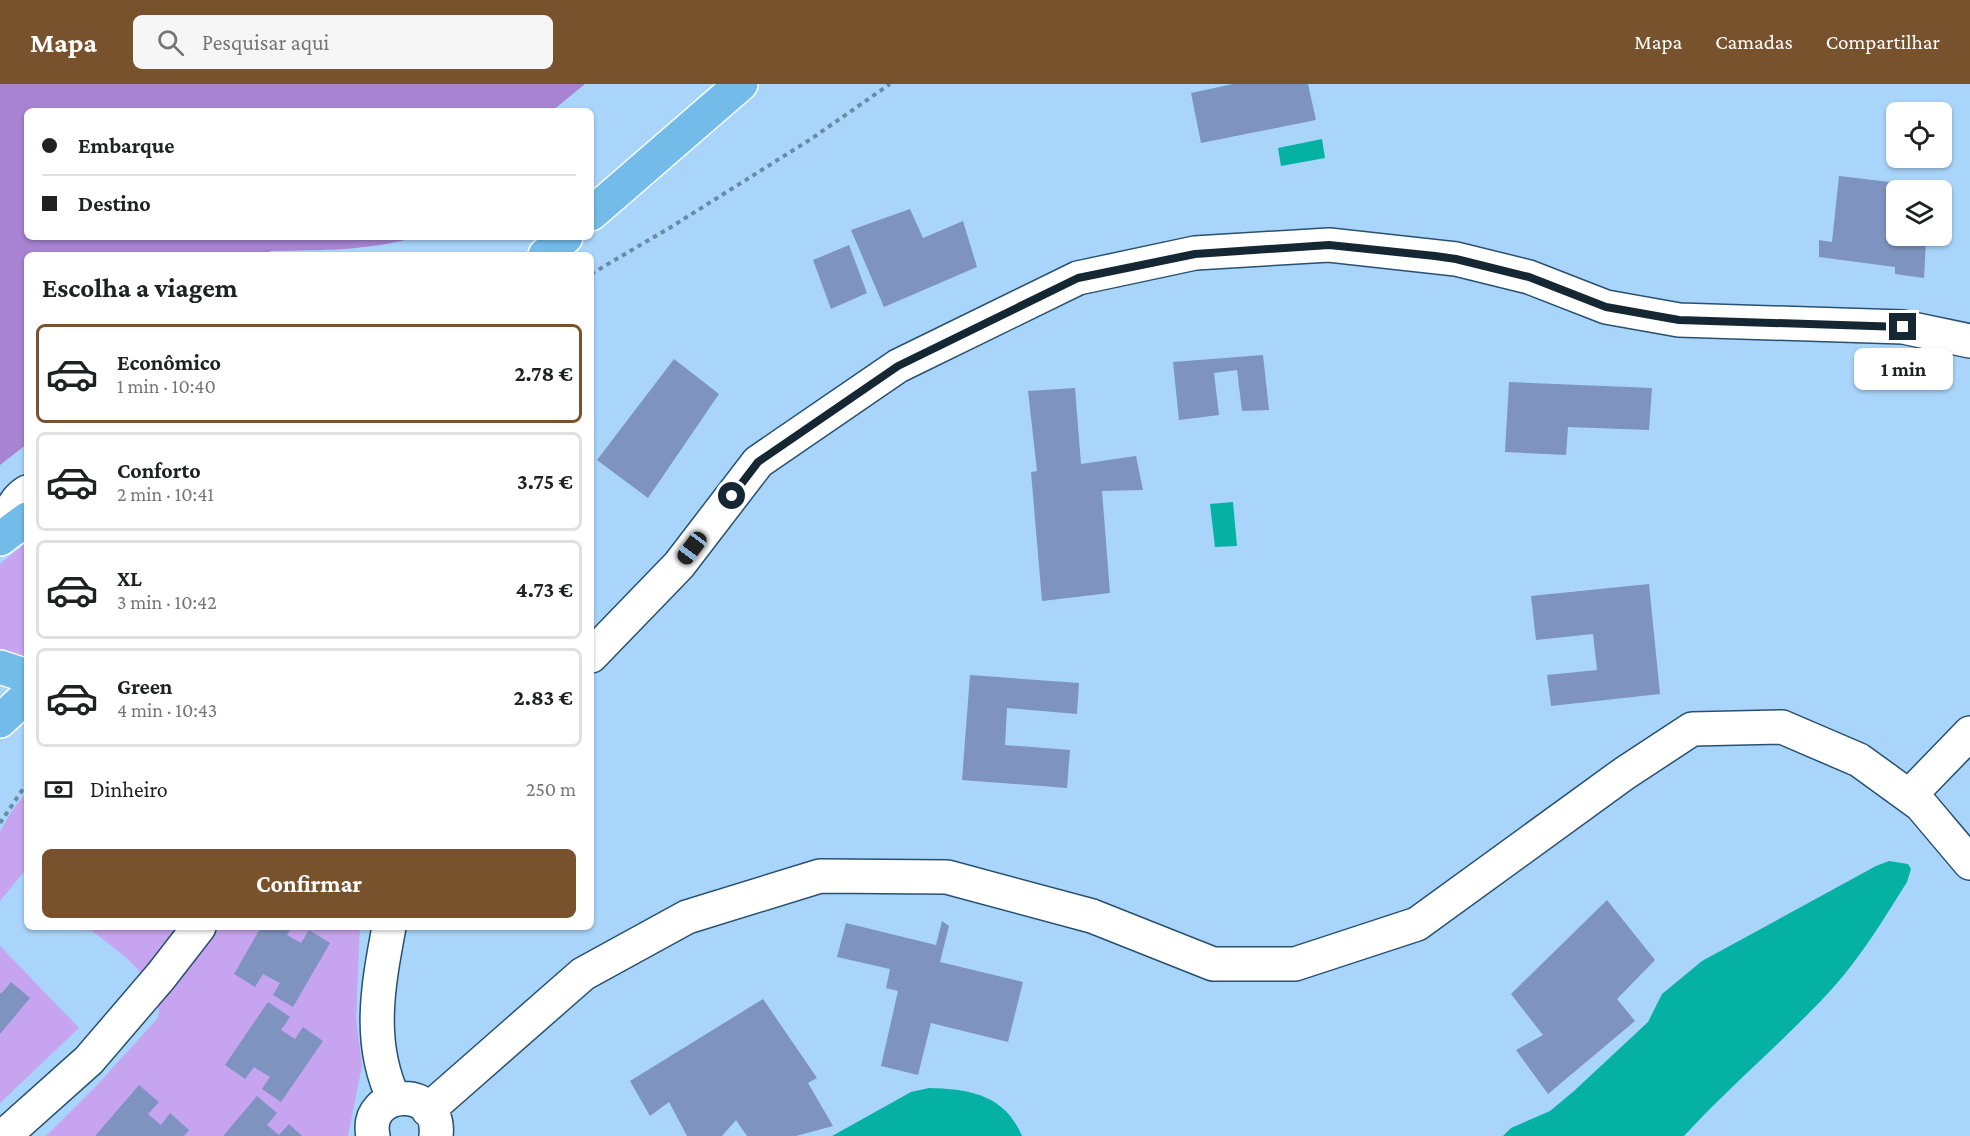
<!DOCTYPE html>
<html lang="pt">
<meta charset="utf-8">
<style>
:root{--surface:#fff;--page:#f6f6f6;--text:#202124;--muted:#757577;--line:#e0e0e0;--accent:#77522d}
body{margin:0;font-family:"Crimson Pro",serif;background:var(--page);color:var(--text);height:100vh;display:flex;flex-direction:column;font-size:22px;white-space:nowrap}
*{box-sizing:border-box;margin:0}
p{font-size:20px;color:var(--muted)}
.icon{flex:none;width:33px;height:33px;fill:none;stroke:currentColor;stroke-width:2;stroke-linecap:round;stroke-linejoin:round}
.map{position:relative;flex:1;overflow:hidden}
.side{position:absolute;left:24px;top:168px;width:570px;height:678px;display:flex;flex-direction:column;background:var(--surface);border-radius:9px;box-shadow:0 2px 4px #0004}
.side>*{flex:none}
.top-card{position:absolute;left:24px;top:24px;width:570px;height:132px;border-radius:9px;box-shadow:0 2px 4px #0004;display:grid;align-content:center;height:132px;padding:0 18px;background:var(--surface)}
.fabs{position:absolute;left:1886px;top:18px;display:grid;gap:12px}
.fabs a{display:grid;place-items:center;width:66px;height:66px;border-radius:9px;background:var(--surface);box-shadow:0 2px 4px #0004;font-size:30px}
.end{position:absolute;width:27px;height:27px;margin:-14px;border:8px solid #162734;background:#fff;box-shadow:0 0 0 3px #fff}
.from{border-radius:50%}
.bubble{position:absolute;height:42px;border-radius:9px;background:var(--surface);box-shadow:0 2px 4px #0004;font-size:20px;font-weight:700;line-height:42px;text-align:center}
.car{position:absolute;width:18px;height:36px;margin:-18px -9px;border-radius:8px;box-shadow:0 0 4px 2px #0007;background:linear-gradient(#222 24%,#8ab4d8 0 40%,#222 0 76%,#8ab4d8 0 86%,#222 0)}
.top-card b{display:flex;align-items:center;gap:21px;height:57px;font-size:22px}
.top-card b+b{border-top:2px solid var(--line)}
.top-card i{width:15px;height:15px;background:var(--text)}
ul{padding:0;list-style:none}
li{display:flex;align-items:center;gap:18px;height:99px;margin:0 12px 9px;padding:0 6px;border:3px solid var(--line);border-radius:9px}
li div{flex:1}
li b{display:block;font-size:22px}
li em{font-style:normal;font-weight:700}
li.current{border-color:var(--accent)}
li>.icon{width:54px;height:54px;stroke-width:1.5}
h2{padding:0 18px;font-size:27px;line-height:72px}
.pay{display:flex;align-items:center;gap:15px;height:66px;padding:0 18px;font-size:22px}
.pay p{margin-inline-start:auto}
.primary-button{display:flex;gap:12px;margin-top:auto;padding:12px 18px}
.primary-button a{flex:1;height:69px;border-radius:9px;background:var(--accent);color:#fff;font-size:24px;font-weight:700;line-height:69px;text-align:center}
header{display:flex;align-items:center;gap:36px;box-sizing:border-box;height:84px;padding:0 30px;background:var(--accent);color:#fff}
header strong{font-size:28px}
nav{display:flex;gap:33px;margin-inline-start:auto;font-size:21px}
.search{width:420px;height:54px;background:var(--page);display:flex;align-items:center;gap:15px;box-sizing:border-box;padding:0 21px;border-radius:9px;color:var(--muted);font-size:22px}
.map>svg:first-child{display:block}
</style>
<header>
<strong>Mapa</strong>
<div class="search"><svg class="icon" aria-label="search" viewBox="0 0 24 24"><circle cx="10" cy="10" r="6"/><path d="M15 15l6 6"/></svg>Pesquisar aqui</div>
<nav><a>Mapa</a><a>Camadas</a><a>Compartilhar</a></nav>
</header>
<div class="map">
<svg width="1970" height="1052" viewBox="0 0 1970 1052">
<rect width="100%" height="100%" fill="#a9d5fa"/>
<path fill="#c6a4f0" d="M27 458V575L12 574 0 566V480Z
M27 708V792L23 789 0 817V748L11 728Z
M87 843H360L356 935 362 982 348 1052H46L98 1000 158 934C166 897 113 864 87 843Z
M0 862 79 944 0 1019Z"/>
<path fill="#a783d2" d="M0 0H585L552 27H27V153H416C368 167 320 166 271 167L264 171H27V360L0 381Z"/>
<path fill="#05b1a2" d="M1322 55 1325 74 1281 82 1278 64Z
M1233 418 1237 462 1215 463 1210 420Z
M1889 777 1908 780 1911 785 1907 798C1883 836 1861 873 1831 906 1784 957 1731 1001 1684 1052H1503L1511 1044 1550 1027 1574 1007 1648 938 1662 910 1702 877 1876 782Z
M929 1004C970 1005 1005 1011 1022 1052H832L911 1008Z"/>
<path fill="#7e93bf" d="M1233 0H1308L1316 36 1201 59 1191 9Z
M1839 92 1924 102 1923 106H1896V152H1941V123L1949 124 1945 158 1926 157 1924 194 1895 190V183L1819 173V156L1832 158Z
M910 125 923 154 963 137 977 183 884 223 851 146Z
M849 161 867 209 831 225 813 176Z
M1263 271 1269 326 1242 327 1237 286 1214 289 1219 331 1179 336 1173 278Z
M674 275 719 310 648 414 597 376Z
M1509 298 1652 304 1649 346 1568 343 1566 371 1505 368Z
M1075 304 1081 380 1136 372 1143 406 1102 407 1110 509 1042 517 1031 388 1037 387 1028 307Z
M1649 500 1660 610 1551 622 1547 591 1597 586 1593 550 1536 556 1531 512Z
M970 591 1079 599 1077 630 1007 624 1005 661 1070 666 1067 704 962 696Z
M1607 816 1655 876 1617 915 1635 937 1548 1010 1516 966 1543 951 1511 910Z
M942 837 949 842 940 878 1023 898 1008 958 931 939 918 991 881 982 898 907 886 904 890 885 837 873 846 839 936 861Z
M261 843H292L287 851 301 859 309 846 330 859 293 923 273 911 280 899 263 890 255 903 234 890Z
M11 898 30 914 0 950V908L1 910Z
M763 915 817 994 808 999 833 1042 796 1052H747L736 1036 722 1052H687L669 1018 650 1032 630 997Z
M268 918 290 933 281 946 295 955 303 943 323 957 281 1018 262 1005 270 993 254 983 245 995 225 981Z
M139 1001 159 1018 148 1030 161 1041 170 1029 189 1046 184 1052H95Z
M257 1012 277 1029 267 1041 279 1051 289 1040 302 1052H223Z"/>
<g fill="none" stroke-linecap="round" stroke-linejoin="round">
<defs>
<path id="minor" d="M6 450C9 433 11 418 27 408
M591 572 679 481 758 378 898 282 1078 194 1195 169 1329 161 1456 175 1529 193 1606 223 1679 236 1903 243 1970 257
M1909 712 1970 649
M389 843C378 902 367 959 394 1015
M428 1026 583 890 687 833 820 792 947 793 1092 832 1213 880H1295L1417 840 1625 689 1692 645 1782 643 1859 676 1921 721 1970 779
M4 1052 89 976 161 892 199 843
M373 1052C363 1004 442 1000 436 1052"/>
<path id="major" d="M591 130 741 0
M545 171 566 153
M0 455 27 435
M0 583 27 592
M0 637 27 612"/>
</defs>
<use href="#minor" stroke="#28506f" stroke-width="36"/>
<use href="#major" stroke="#fff" stroke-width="36"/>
<path stroke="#6a8ba5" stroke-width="4" stroke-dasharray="4.5 4.5" stroke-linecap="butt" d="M591 190 671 143 811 55 890 0
M0 739 27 699"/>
<use href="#minor" stroke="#fff" stroke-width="33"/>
<use href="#major" stroke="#73bce9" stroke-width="33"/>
</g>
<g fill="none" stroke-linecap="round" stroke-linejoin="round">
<path stroke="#162734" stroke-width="8" d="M732 412 758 378 898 282 1078 194 1195 170 1329 161 1435 172 1456 175 1529 193 1606 223 1679 236 1903 243"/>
</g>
</svg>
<div class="fabs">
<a><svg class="icon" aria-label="locate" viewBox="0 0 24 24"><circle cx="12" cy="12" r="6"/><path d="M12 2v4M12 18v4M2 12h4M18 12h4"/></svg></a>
<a><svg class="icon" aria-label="layers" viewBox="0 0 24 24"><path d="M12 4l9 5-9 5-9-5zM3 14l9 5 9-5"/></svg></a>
</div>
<i class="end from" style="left:732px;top:412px"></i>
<i class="end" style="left:1903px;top:243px"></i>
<div class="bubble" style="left:1854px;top:264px;width:99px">1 min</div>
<i class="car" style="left:692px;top:464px;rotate:217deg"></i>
<div class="top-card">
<b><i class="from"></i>Embarque</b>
<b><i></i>Destino</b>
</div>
<section class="side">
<h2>Escolha a viagem</h2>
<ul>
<li class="current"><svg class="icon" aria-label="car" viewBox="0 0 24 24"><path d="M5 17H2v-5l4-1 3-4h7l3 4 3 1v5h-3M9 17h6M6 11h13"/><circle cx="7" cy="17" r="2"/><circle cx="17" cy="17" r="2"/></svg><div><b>Econômico</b><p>1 min · 10:40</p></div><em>2.78 €</em></li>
<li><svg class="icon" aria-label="car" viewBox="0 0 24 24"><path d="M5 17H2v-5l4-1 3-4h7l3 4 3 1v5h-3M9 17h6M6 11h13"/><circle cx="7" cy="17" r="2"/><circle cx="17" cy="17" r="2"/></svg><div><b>Conforto</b><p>2 min · 10:41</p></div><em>3.75 €</em></li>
<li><svg class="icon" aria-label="car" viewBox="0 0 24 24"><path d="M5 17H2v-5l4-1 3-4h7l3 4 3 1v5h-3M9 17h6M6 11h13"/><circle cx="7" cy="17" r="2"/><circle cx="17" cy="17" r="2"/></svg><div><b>XL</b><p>3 min · 10:42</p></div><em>4.73 €</em></li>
<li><svg class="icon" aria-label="car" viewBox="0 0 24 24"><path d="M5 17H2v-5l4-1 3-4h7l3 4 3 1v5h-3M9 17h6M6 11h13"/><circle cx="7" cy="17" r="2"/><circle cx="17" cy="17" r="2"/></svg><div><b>Green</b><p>4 min · 10:43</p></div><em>2.83 €</em></li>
</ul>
<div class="pay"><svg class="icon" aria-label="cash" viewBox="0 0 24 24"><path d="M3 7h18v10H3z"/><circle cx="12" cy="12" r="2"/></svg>Dinheiro<p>250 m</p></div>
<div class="primary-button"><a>Confirmar</a></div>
</section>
</div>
